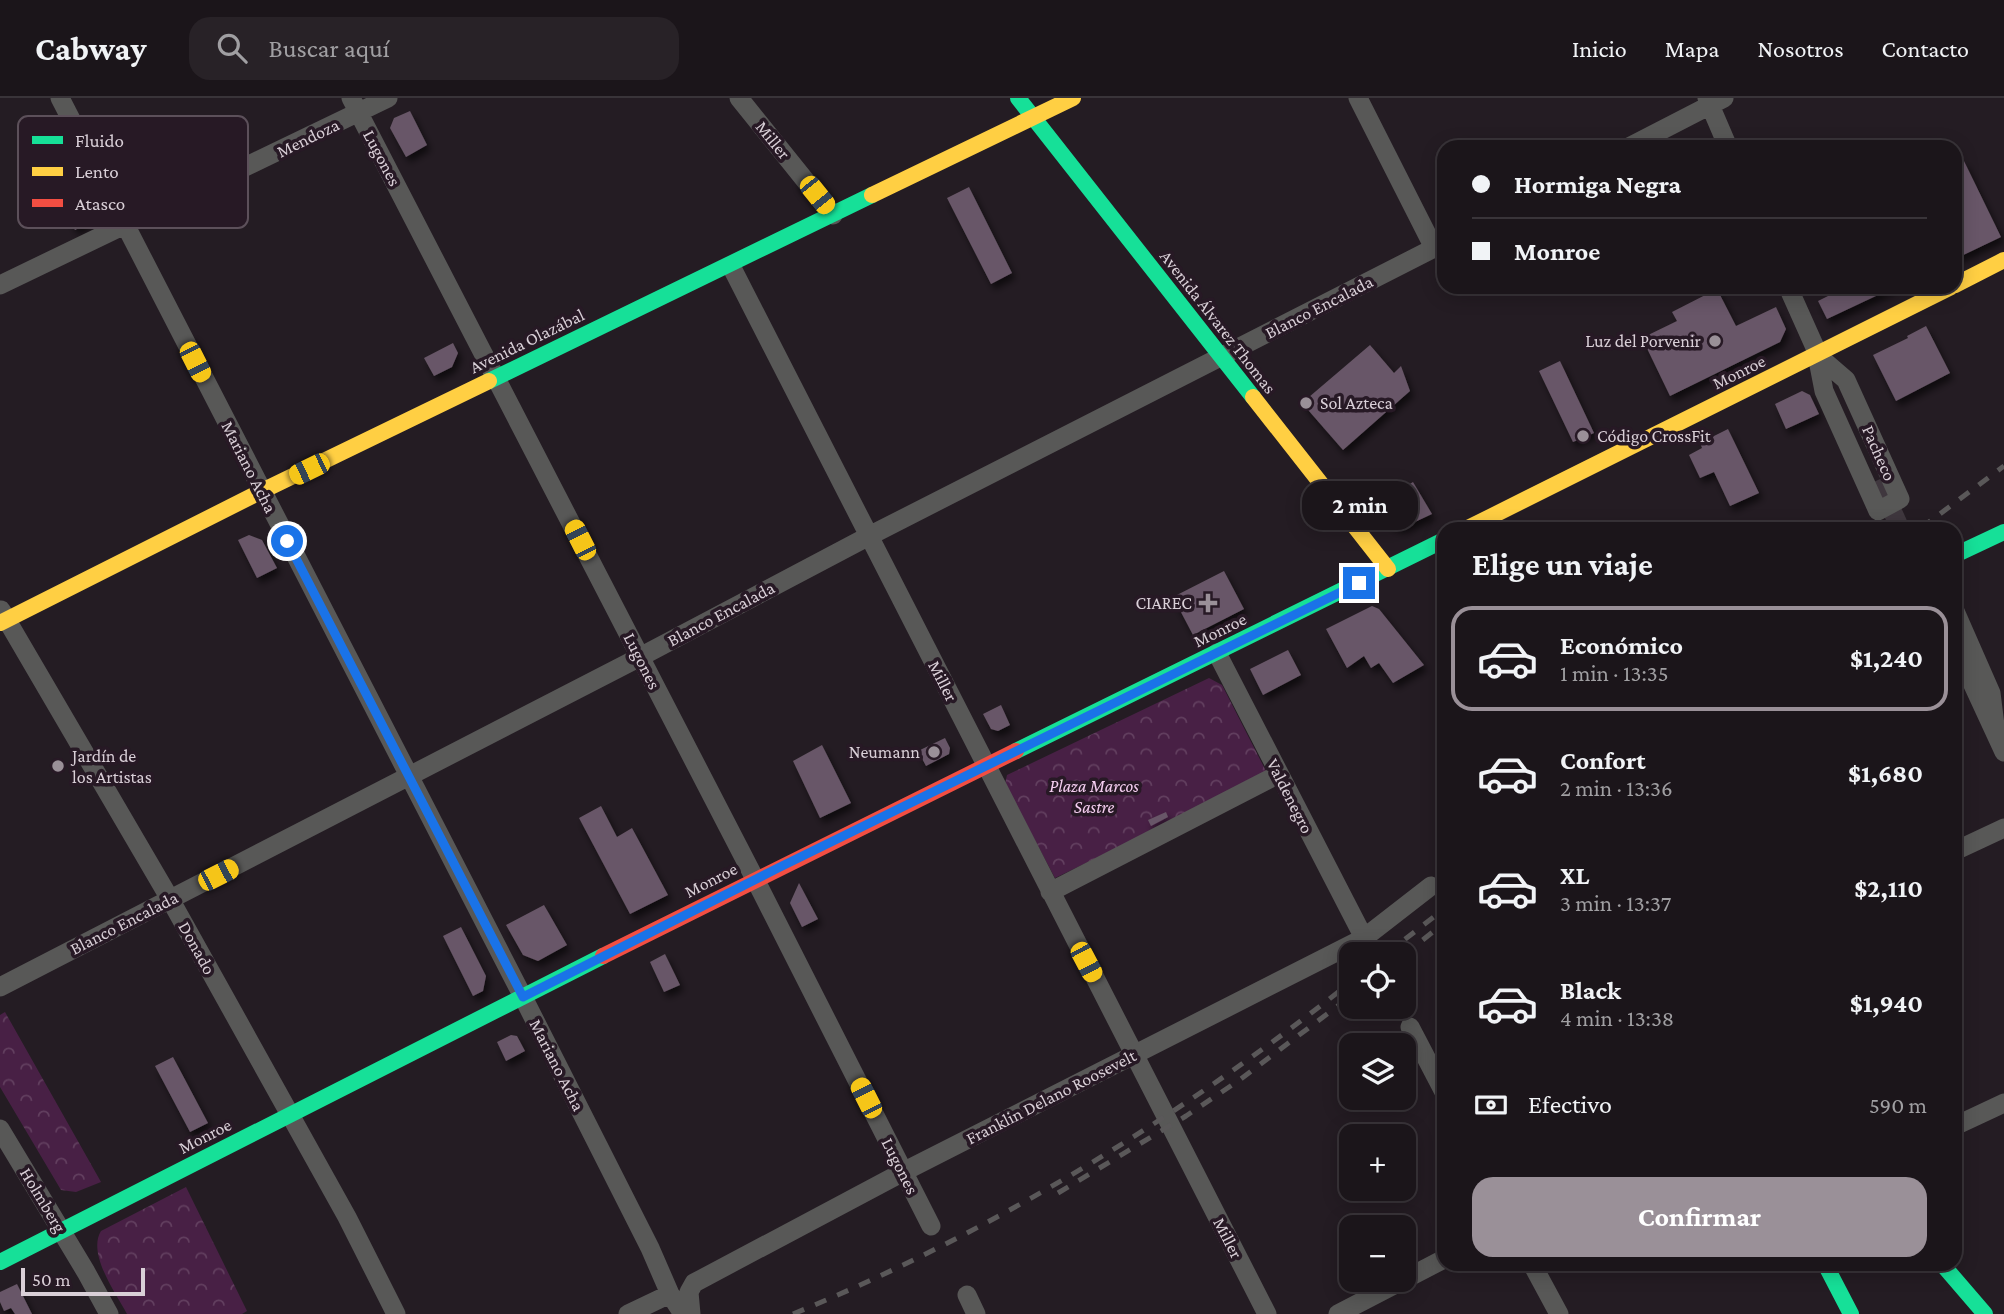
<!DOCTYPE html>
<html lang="es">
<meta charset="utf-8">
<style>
:root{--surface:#1b151a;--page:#282227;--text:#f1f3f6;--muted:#a09fa2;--line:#393439;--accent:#9a9098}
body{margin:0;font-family:"Crimson Pro",serif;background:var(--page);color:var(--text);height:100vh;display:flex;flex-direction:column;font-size:26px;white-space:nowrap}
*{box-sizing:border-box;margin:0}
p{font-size:23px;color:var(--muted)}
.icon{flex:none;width:38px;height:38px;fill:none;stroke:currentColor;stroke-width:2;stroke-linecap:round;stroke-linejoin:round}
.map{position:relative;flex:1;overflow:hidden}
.sheet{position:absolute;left:1437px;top:424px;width:525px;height:749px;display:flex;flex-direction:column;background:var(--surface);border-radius:21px;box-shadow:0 4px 18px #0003,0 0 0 2px var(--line)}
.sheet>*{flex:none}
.banner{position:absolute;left:1437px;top:42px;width:525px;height:154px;border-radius:21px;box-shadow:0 4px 18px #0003,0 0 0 2px var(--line);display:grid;align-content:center;height:154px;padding:0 35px;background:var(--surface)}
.controls{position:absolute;left:1339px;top:844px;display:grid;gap:14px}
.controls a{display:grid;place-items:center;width:77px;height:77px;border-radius:14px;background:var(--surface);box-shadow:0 4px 18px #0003,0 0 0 2px var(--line);font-size:35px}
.scale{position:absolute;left:21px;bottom:18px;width:124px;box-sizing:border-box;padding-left:7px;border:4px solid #d9cfd7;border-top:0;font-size:19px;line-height:24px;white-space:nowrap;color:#d9cfd7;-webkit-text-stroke:5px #271925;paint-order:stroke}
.end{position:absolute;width:32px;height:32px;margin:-16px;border:9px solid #1a73e8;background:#fff;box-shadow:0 0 0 4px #fff}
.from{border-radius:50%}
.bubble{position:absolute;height:49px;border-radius:21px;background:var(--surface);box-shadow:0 4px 18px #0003,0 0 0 2px var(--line);font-size:23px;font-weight:700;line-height:49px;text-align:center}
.car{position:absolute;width:21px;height:42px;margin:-21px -10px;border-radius:9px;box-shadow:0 0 5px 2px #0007;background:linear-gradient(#f5c518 24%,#345 0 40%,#f5c518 0 76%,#345 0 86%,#f5c518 0)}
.banner b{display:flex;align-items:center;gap:24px;height:66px;font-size:26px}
.banner b+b{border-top:2px solid var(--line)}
.banner i{width:18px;height:18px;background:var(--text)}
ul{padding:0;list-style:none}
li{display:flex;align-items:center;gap:21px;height:105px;margin:0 14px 10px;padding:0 21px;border:4px solid transparent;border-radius:21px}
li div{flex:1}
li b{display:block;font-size:26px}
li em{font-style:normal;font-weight:700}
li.selected{border-color:var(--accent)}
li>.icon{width:63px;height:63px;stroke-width:1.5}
h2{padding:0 35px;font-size:32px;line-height:84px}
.pay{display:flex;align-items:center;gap:18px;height:77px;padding:0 35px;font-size:26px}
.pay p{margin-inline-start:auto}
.primary-button{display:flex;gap:14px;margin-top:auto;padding:14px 35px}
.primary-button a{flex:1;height:80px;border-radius:21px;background:var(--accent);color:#fff;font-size:28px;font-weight:700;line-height:80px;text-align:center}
header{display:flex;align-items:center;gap:42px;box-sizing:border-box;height:98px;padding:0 35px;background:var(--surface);border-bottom:2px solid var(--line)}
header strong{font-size:33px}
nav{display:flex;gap:38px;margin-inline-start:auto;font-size:24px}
.search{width:490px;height:63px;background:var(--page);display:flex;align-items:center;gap:18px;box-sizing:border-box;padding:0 24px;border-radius:21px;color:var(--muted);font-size:26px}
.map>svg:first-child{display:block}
</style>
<header>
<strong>Cabway</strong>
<div class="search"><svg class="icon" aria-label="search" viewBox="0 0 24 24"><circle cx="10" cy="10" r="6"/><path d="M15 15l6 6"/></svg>Buscar aquí</div>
<nav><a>Inicio</a><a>Mapa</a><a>Nosotros</a><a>Contacto</a></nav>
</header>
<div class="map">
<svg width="2004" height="1216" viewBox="0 0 2004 1216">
<defs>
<pattern id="park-crowns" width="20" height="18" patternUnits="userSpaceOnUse" patternTransform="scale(1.75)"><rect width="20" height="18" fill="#482045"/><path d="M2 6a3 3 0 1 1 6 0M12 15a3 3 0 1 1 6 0" fill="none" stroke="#623f5f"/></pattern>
<filter id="shadow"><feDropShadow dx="3.5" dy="5.5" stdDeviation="3.5" flood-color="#0009"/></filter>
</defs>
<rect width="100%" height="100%" fill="#241c23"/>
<path fill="url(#park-crowns)" d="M1209 580 1222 587 1268 677 1055 780 1005 686 1007 677Z
M5 914 101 1084 76 1094 61 1092 0 989V917Z
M186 1089 247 1213 242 1216H127C116 1195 87 1156 101 1133Z"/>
<path fill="#685767" filter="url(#shadow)" d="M410 13 427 47 406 59 390 30 394 20Z
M1964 63 2001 139 1955 161V67Z
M969 89 1012 175 991 186 947 100Z
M81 98 91 118 88 125 75 132 63 108Z
M1846 189H1895L1827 221 1818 203Z
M1717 191 1736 228 1776 209 1786 231 1780 244 1670 298 1642 240 1677 223 1672 214Z
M1926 228 1950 275 1896 303 1873 257 1908 240 1907 238Z
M453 245 458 255 452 269 434 278 424 260Z
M1370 247 1394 275 1401 268 1410 293 1343 352 1302 305Z
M1560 263 1594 335 1573 344 1539 273Z
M1802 293 1810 297 1819 316 1786 331 1775 306Z
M1728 331 1759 395 1730 408 1714 374 1700 380 1689 357 1702 350 1700 345Z
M1413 384 1432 416 1402 430 1392 427 1377 406Z
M249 437 262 442 277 470 257 480 238 442Z
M1224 473 1244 511 1193 537 1173 499Z
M1372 508 1379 511 1424 567 1393 585 1379 565 1371 570 1364 558 1347 570 1326 531Z
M1288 552 1301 577 1263 597 1250 571Z
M1001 607 1010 627 998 633 991 631 983 616Z
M945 640 950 650 949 656 926 668 918 653Z
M822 647 851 705 820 720 793 663Z
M601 708 617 739 632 730 668 797 630 816 579 720Z
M1166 714 1168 719 1151 728 1148 722Z
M799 785 818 821 802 829 790 805Z
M544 807 567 847 538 863 523 857 506 827Z
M461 829 486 878 483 893 473 898 443 838Z
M665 856 680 887 664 894 650 864Z
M511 937 517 938 525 953 506 963 497 944Z
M173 959 208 1025 190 1034 155 968Z
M17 1186 32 1216H15L11 1210 4 1213 0 1204V1194Z"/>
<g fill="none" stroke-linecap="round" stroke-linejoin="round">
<path stroke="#3f373e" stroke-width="19" stroke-dasharray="19 10" stroke-linecap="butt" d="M1878 382 1900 430"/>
<path stroke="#585857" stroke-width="19" d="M60 0 523 899 650 1150 670 1196 683 1216
M351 0 755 781 931 1128
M739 0 833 117
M1358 0 1434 150
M1707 0 1728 49
M1629 49 1724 0
M731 168 1267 1216
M0 187 388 0
M1788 189 1822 265
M1817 257 1846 282 1900 401 1878 413 1824 293Z
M1 512 170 801 347 1119 396 1216
M1955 513 1991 595 1996 635
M1955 548 2004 654
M1217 555 1364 840
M1955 753 2004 730
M1050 794 1279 676
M0 889 640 559 869 438 1444 145
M1410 929 1444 994
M1955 1028 2004 1005
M0 1031 86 1174 109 1216
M1532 1166 1559 1216
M967 1197 976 1216
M628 1216 670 1196
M691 1216 689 1194 694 1185 903 1074 1364 840 1431 788
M1338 1216 1444 1161"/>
<path stroke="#16e098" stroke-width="16" d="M1018 0 1253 299
M489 283 872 97
M1955 457 2004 434
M1016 653 1444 442
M0 1164 603 858
M1825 1166 1851 1216
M1942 1166 1985 1216"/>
<path stroke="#ffcf43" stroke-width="16" d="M872 97 1073 0
M1955 187 2004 162
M1253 299 1388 471
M1468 430 1951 189
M0 525 262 393 489 283"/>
<path stroke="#f24e42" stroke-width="16" d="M603 858 1016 653"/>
<path stroke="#5a5859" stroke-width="5" stroke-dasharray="12 12" stroke-linecap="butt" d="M1921 430 2004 368
M1386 856 1444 811
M1404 857 1444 825
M1058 1095 1186 1018 1238 983 1351 898
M793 1216C993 1134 1182 1018 1351 884"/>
</g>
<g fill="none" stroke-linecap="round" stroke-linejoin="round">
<path stroke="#1a73e8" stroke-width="9" d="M287 443 523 899 778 770 1359 485"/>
</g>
<g fill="#9a9098" stroke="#271925" stroke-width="2.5">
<circle cx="1715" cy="243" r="7"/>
<circle cx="1306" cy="305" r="7"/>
<circle cx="1583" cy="338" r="7"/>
<path d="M1204.5 494.5h7v7h7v7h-7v7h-7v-7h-7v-7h7z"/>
<circle cx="934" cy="654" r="7"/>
<circle cx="58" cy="668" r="7"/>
</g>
<g text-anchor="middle" stroke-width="7" stroke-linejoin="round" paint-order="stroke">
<g font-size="18" fill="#d9cfd7" stroke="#271925">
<text transform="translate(308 40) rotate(-26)" y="6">Mendoza</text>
<text transform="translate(773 42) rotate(51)" y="6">Miller</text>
<text transform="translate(382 60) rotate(62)" y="6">Lugones</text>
<text transform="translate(1319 209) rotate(-27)" y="6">Blanco Encalada</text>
<text transform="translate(1218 224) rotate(52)" y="6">Avenida Álvarez Thomas</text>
<text transform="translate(527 243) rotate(-26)" y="6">Avenida Olazábal</text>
<text transform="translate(1739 274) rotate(-26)" y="6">Monroe</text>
<text transform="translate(1879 355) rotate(66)" y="6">Pacheco</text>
<text transform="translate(249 369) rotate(63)" y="6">Mariano Acha</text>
<text transform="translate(721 516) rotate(-28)" y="6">Blanco Encalada</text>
<text transform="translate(1220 532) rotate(-26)" y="6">Monroe</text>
<text transform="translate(642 563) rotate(63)" y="6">Lugones</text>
<text transform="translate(943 583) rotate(63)" y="6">Miller</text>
<text transform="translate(1290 698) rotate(63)" y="6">Valdenegro</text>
<text transform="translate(711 782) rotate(-27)" y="6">Monroe</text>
<text transform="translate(124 825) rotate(-27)" y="6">Blanco Encalada</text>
<text transform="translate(197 850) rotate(61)" y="6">Donado</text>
<text transform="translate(557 967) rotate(63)" y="6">Mariano Acha</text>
<text transform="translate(1051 999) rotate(-27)" y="6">Franklin Delano Roosevelt</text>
<text transform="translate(205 1038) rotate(-27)" y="6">Monroe</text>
<text transform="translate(900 1068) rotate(63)" y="6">Lugones</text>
<text transform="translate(43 1102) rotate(59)" y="6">Holmberg</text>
<text transform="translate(1228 1140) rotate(63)" y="6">Miller</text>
</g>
<g font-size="18" fill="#d9cfd7" stroke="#271925" text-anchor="end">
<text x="1701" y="249">Luz del Porvenir</text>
<text x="1320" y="311" text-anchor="start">Sol Azteca</text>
<text x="1597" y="344" text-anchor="start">Código CrossFit</text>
<text x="1192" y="511">CIAREC</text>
<text x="920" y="660">Neumann</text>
<text x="72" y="664" text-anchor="start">Jardín de<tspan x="72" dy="21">los Artistas</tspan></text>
</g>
<g font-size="18" font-style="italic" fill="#f5cef0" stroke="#271925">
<text x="1094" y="694">Plaza Marcos<tspan x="1094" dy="21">Sastre</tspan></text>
</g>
</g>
<rect x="18" y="18" width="230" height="112" rx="10" fill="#271925" stroke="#5c505a" stroke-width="2"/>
<rect x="32" y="38" width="31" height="8" fill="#16e098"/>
<rect x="32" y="69" width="31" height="9" fill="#ffcf43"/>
<rect x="32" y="101" width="31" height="8" fill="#f24e42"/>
<g font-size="19" fill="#d9cfd7">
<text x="75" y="49">Fluido</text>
<text x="75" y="80">Lento</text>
<text x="75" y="112">Atasco</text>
</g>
</svg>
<div class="controls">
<a><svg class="icon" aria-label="locate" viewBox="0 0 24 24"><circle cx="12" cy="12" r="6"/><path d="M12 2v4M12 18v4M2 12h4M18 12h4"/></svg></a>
<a><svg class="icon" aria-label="layers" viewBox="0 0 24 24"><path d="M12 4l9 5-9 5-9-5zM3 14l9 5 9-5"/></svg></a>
<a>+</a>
<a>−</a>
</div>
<div class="scale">50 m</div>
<i class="end from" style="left:287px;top:443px"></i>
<i class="end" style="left:1359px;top:485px"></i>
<div class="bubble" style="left:1302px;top:383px;width:116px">2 min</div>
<i class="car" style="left:817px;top:97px;rotate:141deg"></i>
<i class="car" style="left:195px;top:264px;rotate:153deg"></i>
<i class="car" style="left:309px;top:371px;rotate:244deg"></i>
<i class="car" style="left:580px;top:442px;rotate:333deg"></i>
<i class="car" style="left:218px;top:777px;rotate:63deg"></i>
<i class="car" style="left:1086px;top:864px;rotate:152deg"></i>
<i class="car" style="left:866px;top:1000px;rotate:333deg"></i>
<div class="banner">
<b><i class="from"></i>Hormiga Negra</b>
<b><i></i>Monroe</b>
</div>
<section class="sheet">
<h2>Elige un viaje</h2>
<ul>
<li class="selected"><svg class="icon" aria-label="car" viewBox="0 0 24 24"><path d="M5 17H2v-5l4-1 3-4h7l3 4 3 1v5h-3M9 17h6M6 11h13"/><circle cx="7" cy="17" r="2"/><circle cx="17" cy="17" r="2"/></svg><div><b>Económico</b><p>1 min · 13:35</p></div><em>$1,240</em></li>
<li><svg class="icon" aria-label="car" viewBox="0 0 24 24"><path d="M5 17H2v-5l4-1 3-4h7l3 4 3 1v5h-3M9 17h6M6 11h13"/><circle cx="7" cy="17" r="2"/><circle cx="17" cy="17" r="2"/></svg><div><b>Confort</b><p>2 min · 13:36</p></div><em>$1,680</em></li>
<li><svg class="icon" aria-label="car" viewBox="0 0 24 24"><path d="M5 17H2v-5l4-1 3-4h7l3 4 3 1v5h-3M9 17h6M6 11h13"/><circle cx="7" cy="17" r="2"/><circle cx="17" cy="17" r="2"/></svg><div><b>XL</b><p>3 min · 13:37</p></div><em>$2,110</em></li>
<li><svg class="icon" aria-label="car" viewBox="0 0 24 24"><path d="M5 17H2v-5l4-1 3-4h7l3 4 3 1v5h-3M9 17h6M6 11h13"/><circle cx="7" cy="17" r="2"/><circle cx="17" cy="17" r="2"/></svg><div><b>Black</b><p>4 min · 13:38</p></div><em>$1,940</em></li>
</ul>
<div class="pay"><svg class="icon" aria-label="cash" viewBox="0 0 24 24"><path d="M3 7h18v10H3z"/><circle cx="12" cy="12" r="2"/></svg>Efectivo<p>590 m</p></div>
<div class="primary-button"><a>Confirmar</a></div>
</section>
</div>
